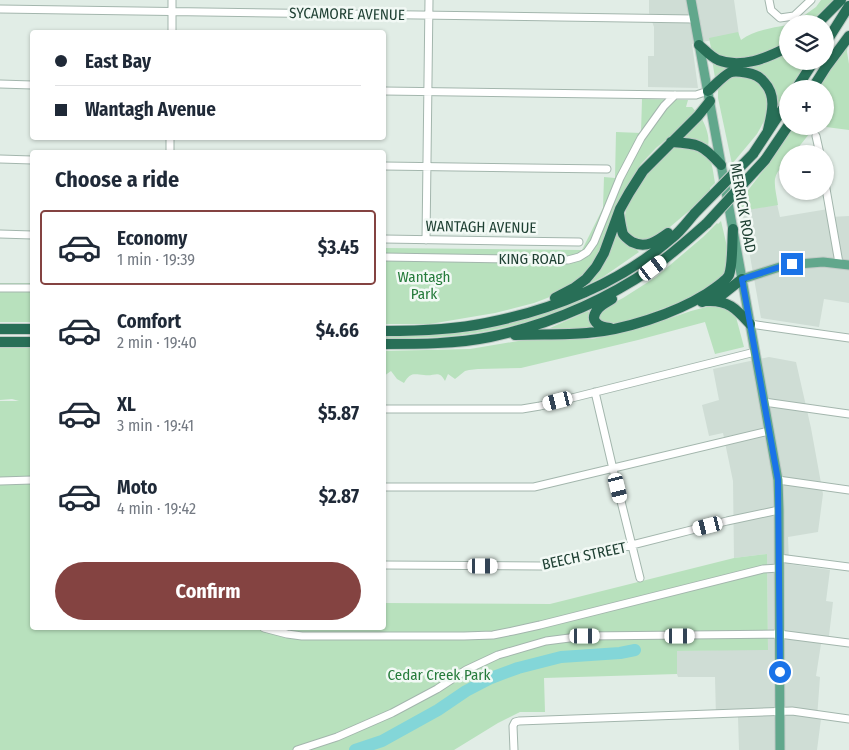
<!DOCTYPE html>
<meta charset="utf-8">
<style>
:root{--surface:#fff;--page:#f2f2f3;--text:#1f2937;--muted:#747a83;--line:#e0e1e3;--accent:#844341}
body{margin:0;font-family:"Fira Sans Condensed",sans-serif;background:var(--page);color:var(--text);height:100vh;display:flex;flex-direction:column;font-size:19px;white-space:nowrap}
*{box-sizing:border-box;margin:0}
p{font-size:16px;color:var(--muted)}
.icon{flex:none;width:28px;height:28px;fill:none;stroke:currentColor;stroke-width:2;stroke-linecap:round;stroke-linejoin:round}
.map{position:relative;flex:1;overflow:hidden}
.side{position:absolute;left:30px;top:150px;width:356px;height:480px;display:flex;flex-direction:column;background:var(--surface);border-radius:5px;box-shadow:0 1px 4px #0004}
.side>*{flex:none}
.hud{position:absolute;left:30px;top:30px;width:356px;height:110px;border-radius:5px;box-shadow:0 1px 4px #0004;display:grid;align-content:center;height:110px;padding:0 25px;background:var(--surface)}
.buttons{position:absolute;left:779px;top:15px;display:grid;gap:10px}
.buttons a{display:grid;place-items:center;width:55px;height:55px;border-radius:50%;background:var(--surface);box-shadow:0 1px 4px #0004;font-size:25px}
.end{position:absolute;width:22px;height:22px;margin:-11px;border:6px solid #1a73e8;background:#fff;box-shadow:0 0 0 2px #fff}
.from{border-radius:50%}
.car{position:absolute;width:15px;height:30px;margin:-15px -8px;border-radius:6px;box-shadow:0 0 4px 1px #0007;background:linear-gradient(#fff 24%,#345 0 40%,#fff 0 76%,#345 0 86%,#fff 0)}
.hud b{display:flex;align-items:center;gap:18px;height:48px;font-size:19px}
.hud b+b{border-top:1px solid var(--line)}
.hud i{width:12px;height:12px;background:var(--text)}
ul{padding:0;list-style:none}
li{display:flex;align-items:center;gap:15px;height:75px;margin:0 10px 8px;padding:0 15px;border:2px solid transparent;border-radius:5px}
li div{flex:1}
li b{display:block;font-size:19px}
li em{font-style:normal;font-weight:700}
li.current{border-color:var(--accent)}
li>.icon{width:45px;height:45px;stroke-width:1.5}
h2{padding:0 25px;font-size:22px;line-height:60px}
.action{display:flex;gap:10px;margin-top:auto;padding:10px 25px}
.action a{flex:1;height:58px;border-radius:30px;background:var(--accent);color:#fff;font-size:20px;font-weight:700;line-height:58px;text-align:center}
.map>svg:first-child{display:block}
</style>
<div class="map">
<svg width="849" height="750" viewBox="0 0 849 750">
<rect width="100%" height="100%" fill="#e1ede6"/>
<path fill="#cfddd5" d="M649 0H734L739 35 692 44 698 88 648 87V56H654V27L649 13Z
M777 204 780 217 828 209 830 217 849 216V303L824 299 819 327 761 318 742 211Z
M769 357 796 362 811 428 823 494 818 532 788 537 789 564 830 570 826 601 833 602 828 644H821L816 676 820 677 817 718 821 719 817 750H739L738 717H716L715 677H678L677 674V651L768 649 767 554 734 558 733 481 723 433 709 436 702 405 719 400 713 369Z"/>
<path fill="#b8e1bd" d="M821 0H838L814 24H792L816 7Z
M787 25V44L754 59 731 60 715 54 711 48 709 38 738 32 741 40C754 30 772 28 787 25Z
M848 43 847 52 849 64V130L826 127 814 128 793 154H788C787 165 777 168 775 179 774 187 777 197 778 205L742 211 739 202 772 159 793 126H825V89H818Z
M787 50 788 61H809L790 89H788L787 93 775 111 772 87 766 77 757 71 715 78 712 59 721 63Z
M736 74 755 77 769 91 768 114 757 134 732 164 718 98V91L720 83Z
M642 99 688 100 686 107H692L697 113 691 119 656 148 641 164 630 181 621 197 605 243 588 273 555 295 534 303 495 313 471 317 430 324H384V248L582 250 603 208 604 177 615 178 616 132 641 133Z
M702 119C706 127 710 137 708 146 699 140 691 139 681 139L698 122Z
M683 145C711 149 711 157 715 183L710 188V190L690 210 657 238 650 241 634 239 628 234 624 220 626 210 633 193 647 173 670 149Z
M721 221 728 251 725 275 696 296 643 316 621 323 609 325 599 322V312L602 309 623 298 656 277 703 237 717 223 718 224Z
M617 225 635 248 639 252 603 277 578 289Z
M0 283H32V322H0Z
M585 299V301C548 317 508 329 468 334 440 338 412 338 384 338V335C411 335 438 335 465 332 506 327 546 313 585 299Z
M714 305 727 308 736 317 744 347 715 354 705 322 638 340 521 368 478 369 469 370 465 371 455 379 448 374 445 381C439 369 434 377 424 375 414 374 410 372 404 383L397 379 391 371 384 376V351L470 349 524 340 562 337 592 339 641 328 691 311Z
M588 311 589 312V316L592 330H580L550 328Z
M0 347 32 348V628H384V603L550 604 734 558 767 554 768 650 677 651V674L544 678 545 712H520L498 723 454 750H0V401H19L12 399 0 400Z"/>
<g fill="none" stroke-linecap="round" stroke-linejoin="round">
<path stroke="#83d6d8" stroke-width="12" d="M355 750 382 741 438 710 466 691 491 678 518 668 561 657 620 653 635 650"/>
<defs>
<path id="minor" d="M769 0 771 10 780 18 794 16 811 0
M0 9 694 19
M172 32V0
M0 84 32 85
M384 91 675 95H696L708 91
M816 136 820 154
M170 152V138
M0 159 32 160
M384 166 607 169
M825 183 839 263
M0 234 32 235
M384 239 579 242
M426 240 429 0
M384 257 568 260 579 257 587 252 594 242 620 178 641 138 664 106 675 95
M0 288H32
M750 324 849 338
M595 392 613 469 640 578
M764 402 849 414
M384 409H522L540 406 755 352
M778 480 849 490
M0 481 32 480
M384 487H534L769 431
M779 558 849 567
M384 565 542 566 632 545 727 521 779 510
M264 628 287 634 302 636H464L493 635 513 631 540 625 763 569 779 568
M297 750 337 737 392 713 437 689 466 670 498 655 546 641 585 636 779 634 849 643
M514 750 513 726 515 722 519 721 792 711 849 719"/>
<path id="major" d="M691 0 742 279 778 480 779 510 780 750
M742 279 786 265 823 262 849 265"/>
<path id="highway" d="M817 24 841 0
M825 44 849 6
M699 45C705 50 711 57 718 60 741 69 767 58 788 47
M796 89 814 61
M812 89 826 67 849 36
M708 91C714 86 722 77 729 73 734 70 742 72 748 73 754 74 760 77 764 82 777 96 772 113 768 130
M671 142C699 144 702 144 721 165
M753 154 788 101
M765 160 788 126
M619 214C620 220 621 228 623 234 625 237 629 240 632 242 646 249 657 241 668 233
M555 298 574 288 586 279 596 267 604 253 620 209 629 193 643 171 698 116 710 101
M708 301C729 300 737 310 750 324
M702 302 723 294 742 279
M610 328C599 327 588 321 598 309 601 305 607 302 612 299
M0 329H32
M384 331C418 331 453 330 486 323 553 310 620 283 672 238 681 231 688 221 695 213
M515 335C539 334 564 335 587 333 624 330 674 314 706 294 712 290 726 281 729 275 733 264 732 241 733 229
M0 342H32
M384 344C419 344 456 344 490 337 548 325 602 302 651 269 671 255 689 239 707 223"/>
</defs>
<use href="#minor" stroke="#a3b6ad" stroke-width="9"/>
<use href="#major" stroke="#c0cac6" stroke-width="11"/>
<use href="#highway" stroke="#c0cac6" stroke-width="12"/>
<use href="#minor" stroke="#fff" stroke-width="7"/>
<use href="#major" stroke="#61a78c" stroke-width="9"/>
<use href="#highway" stroke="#286f57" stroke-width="10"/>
<defs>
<path id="highway-bridge" d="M695 213 753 154
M707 223 765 160"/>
</defs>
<use href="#highway-bridge" stroke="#c0cac6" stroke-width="12" stroke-linecap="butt"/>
<use href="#highway-bridge" stroke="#286f57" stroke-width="10"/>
</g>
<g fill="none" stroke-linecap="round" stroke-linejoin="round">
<path stroke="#1a73e8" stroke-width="6" d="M780 672 778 480 742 279 786 265 792 264"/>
</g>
<g text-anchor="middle" stroke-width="5" stroke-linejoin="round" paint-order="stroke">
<g font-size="15" fill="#1f4033" stroke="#f2f9f5">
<text transform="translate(347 14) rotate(1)" y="5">SYCAMORE AVENUE</text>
<text transform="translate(743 208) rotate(80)" y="5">MERRICK ROAD</text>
<text transform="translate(481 227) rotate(1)" y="5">WANTAGH AVENUE</text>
<text x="532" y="264">KING ROAD</text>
<text transform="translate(584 556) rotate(-12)" y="5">BEECH STREET</text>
</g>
<g font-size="15" fill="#257b3b" stroke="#f2f9f5">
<text x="424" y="282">Wantagh<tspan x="424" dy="17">Park</tspan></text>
<text x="439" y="680">Cedar Creek Park</text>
</g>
</g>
</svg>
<div class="buttons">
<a><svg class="icon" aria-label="layers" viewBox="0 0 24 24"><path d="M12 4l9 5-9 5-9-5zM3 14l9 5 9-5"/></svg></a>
<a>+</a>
<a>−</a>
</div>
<i class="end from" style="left:780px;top:672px"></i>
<i class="end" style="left:792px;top:264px"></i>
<i class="car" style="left:653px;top:268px;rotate:53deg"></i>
<i class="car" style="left:558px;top:401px;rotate:256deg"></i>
<i class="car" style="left:618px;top:488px;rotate:166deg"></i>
<i class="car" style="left:708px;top:526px;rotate:256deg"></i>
<i class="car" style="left:483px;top:566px;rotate:90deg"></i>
<i class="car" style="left:585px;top:636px;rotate:90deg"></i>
<i class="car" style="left:680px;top:636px;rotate:90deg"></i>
<div class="hud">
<b><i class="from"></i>East Bay</b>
<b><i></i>Wantagh Avenue</b>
</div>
<section class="side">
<h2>Choose a ride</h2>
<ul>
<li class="current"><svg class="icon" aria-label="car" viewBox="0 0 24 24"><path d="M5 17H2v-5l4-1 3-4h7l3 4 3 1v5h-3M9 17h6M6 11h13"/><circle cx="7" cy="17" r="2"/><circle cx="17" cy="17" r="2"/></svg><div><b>Economy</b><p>1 min · 19:39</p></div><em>$3.45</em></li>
<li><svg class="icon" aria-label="car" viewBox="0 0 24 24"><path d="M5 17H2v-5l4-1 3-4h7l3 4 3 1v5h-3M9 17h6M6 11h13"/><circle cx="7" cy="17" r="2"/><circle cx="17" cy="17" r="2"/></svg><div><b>Comfort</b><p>2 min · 19:40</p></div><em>$4.66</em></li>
<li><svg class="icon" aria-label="car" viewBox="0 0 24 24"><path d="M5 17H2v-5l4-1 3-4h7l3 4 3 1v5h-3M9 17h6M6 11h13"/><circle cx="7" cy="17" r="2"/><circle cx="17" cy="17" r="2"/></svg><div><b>XL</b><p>3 min · 19:41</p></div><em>$5.87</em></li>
<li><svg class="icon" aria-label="car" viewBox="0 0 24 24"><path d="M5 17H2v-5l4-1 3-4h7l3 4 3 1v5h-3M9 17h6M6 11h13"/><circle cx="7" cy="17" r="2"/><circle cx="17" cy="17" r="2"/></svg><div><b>Moto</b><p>4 min · 19:42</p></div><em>$2.87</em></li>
</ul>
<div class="action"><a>Confirm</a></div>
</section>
</div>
